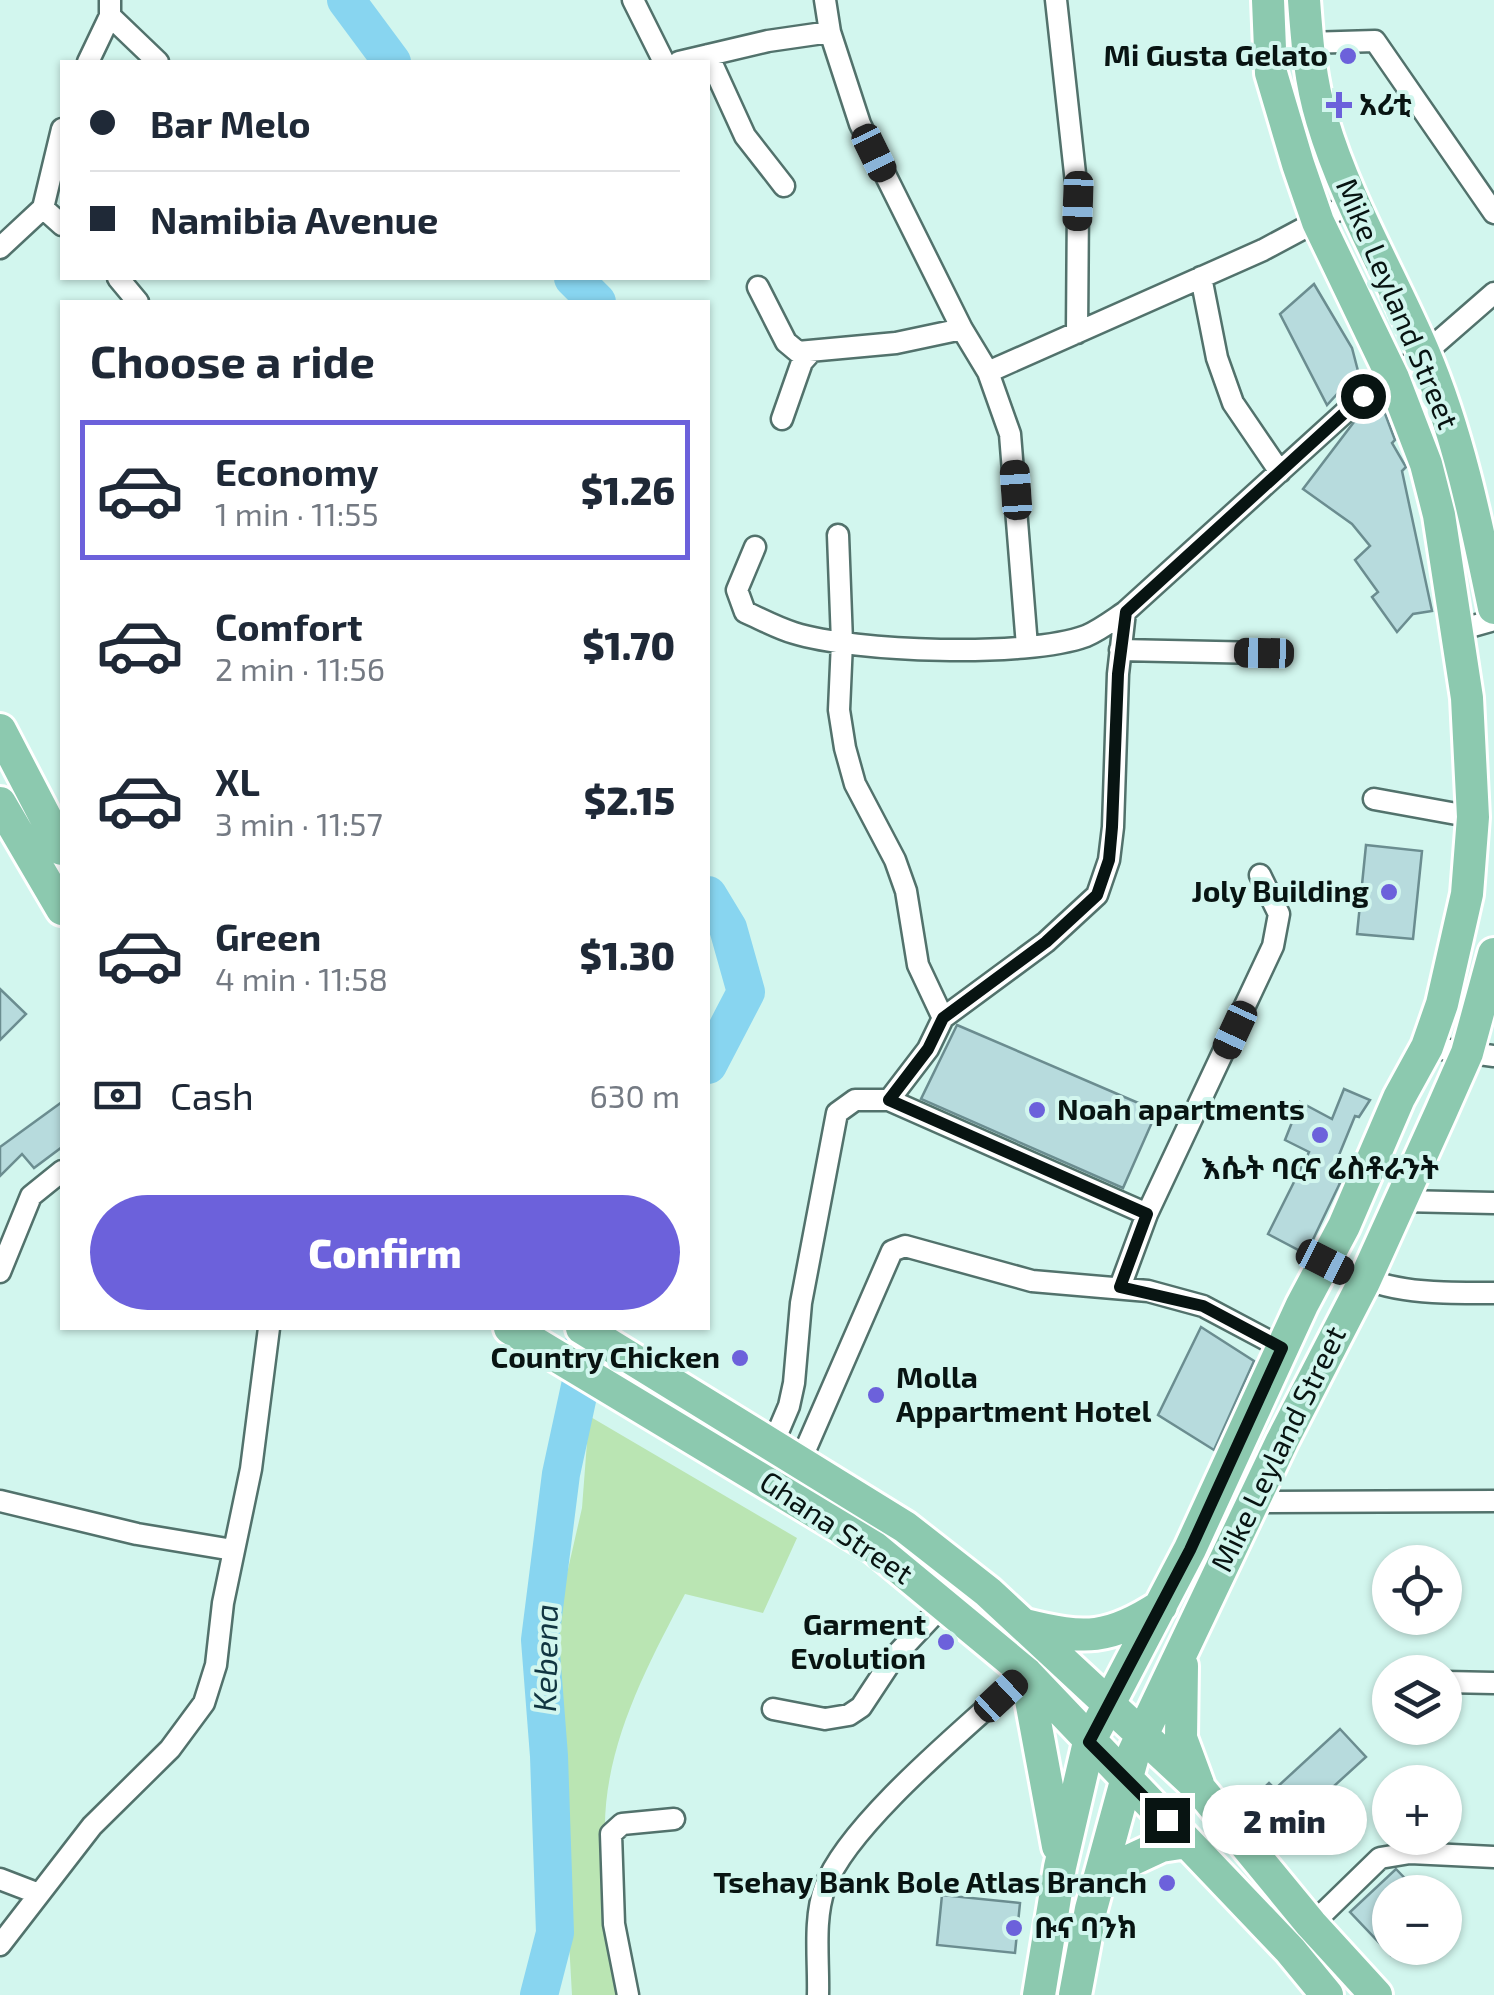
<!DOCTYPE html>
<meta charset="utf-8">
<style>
:root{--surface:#fff;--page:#f6f6f7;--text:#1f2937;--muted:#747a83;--line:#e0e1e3;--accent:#6c61db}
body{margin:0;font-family:"Exo 2","Noto Sans Ethiopic",sans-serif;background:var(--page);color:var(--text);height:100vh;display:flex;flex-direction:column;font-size:38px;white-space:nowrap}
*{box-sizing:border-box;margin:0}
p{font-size:32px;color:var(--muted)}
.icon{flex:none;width:55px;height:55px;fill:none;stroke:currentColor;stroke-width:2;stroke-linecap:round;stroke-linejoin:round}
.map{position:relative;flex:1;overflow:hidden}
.sheet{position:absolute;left:60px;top:300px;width:650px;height:1030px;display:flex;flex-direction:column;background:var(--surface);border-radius:0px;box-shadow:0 2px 8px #0004}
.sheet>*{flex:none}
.hud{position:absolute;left:60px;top:60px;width:650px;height:220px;border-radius:0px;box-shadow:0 2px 8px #0004;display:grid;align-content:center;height:220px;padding:0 30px;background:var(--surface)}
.buttons{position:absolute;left:1372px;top:1545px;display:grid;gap:20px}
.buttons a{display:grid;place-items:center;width:90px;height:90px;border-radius:50%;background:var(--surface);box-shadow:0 2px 8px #0004;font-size:50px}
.end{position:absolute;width:45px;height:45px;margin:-22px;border:12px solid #081412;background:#fff;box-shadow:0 0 0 5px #fff}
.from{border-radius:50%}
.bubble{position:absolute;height:70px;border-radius:35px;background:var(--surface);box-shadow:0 2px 8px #0004;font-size:32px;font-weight:800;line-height:70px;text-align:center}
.car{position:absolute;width:30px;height:60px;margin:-30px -15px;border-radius:12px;box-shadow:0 0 8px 2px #0007;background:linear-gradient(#222 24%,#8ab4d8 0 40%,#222 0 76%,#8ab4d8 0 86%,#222 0)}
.hud b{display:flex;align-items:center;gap:35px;height:95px;font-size:38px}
.hud b+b{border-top:2px solid var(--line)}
.hud i{width:25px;height:25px;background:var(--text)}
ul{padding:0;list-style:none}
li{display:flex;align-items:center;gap:30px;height:140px;margin:0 20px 15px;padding:0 10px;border:5px solid transparent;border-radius:0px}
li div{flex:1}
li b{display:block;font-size:38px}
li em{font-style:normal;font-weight:800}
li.active{border-color:var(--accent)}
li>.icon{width:90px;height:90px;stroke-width:1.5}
h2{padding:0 30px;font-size:45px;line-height:120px}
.pay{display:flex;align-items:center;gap:25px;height:110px;padding:0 30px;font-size:38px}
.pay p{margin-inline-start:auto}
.action{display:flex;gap:20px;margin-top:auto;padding:20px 30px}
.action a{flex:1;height:115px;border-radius:60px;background:var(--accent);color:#fff;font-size:40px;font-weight:800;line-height:115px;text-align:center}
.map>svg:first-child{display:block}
</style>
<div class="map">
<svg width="1494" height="1995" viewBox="0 0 1494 1995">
<rect width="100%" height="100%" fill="#d2f6ee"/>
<path fill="#bae5b3" d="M589 1416 797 1538 763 1613 685 1594C647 1666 603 1748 605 1833 606 1887 615 1942 620 1995H572L552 1639 582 1508Z"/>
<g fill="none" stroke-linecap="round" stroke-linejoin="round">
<path stroke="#88d5f0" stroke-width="38" d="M346 0 392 62
M573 278 597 302
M708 895 728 928 746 992 708 1065
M539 1995 555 1933 549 1756 540 1640 561 1474 582 1377V1348L598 1328"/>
</g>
<path fill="#b7dbdd" stroke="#6b8d90" stroke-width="2.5" d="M1314 284 1352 348 1358 371 1327 405 1280 314Z
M1381 403 1395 440 1392 443 1406 467 1402 471 1432 611 1413 614 1397 632 1372 597 1378 592 1355 560 1370 546 1352 524 1303 489 1354 422Z
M1366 845 1422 851 1413 939 1357 934Z
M0 989 26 1014 0 1040Z
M957 1025 1157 1111 1123 1188 921 1099Z
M1344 1089 1370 1100 1359 1117 1355 1116 1330 1177 1340 1183 1306 1254 1268 1234 1309 1152 1285 1140 1300 1102 1332 1119Z
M62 1102V1147L34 1168 22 1154 0 1176V1147Z
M1201 1327 1254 1361 1214 1450 1158 1415Z
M1340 1729 1366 1757 1301 1816 1303 1818 1279 1842 1244 1807 1269 1783 1275 1789Z
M1396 1869 1418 1892H1390V1954L1350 1912Z
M942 1895 1020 1903 1015 1953 937 1945Z"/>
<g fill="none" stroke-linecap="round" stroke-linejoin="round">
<defs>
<path id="street" d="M633 0 664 62
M825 0 830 32 860 124 962 329 988 372 1010 434 1027 646
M1056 0 1078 201 1077 333
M110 16 158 62
M1307 43 1375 41 1494 213
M708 55 745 136 784 186
M88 62 110 16V0
M679 62 768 41 830 32
M43 208 62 225
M0 248 43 208 62 129
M1201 277 1217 358 1233 403 1280 472
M118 278 138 302
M758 287 786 342 798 352 896 343 962 329
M988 372 1263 250 1353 202
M782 419 802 362 811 352
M838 535 842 642 839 710 845 748 855 784 895 860 906 891 918 965 943 1018
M755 547 737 590 745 612C761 619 777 628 794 633 855 652 1026 658 1086 636 1100 630 1113 620 1125 612L1363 396 1424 354 1494 293
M1459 630 1494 620
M1120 650 1263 653
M1374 799 1473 817
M1427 1047 1494 1056
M889 1100 1147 1214
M1401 1201 1494 1203
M1325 1262C1388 1294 1425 1293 1494 1293
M0 1272 31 1196 62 1171
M1120 1287 1147 1214 1273 946 1279 914 1260 875
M772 1446 789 1406 794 1383 801 1303 837 1113 855 1100H889L928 1049 943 1018 1046 942 1097 895 1109 860 1113 827 1118 674 1125 612
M800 1462 892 1251 905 1246 1032 1281 1148 1291 1203 1306 1282 1348
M0 1501 137 1534 233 1550
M1254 1502 1494 1501
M1445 1682 1494 1683
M773 1709 825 1719 849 1715 861 1707 894 1657 944 1604
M0 1879 39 1894
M1306 1930 1380 1858 1410 1853 1494 1857
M0 1945 92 1826 170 1749 204 1703 216 1665 223 1603 251 1469 269 1328
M628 1995 614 1924 611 1834 622 1824 674 1819
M818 1995C819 1961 813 1919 825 1887 847 1824 974 1721 1026 1673"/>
<path id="primary" d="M1304 0C1307 41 1310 81 1322 120 1346 201 1390 274 1423 351 1458 433 1476 521 1494 608
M0 730 62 849
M0 803 62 909
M510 1328 875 1548 1026 1673 1290 1950 1327 1995
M582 1328 905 1527 988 1592 1199 1788 1311 1924 1376 1995
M1025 1625C1085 1640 1109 1640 1161 1606
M1182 1666 1181 1738 1198 1784
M1026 1673 1058 1846
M1103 1873 1161 1846 1187 1842
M1039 1995 1060 1867 1089 1742 1190 1549 1302 1305 1344 1226 1399 1098 1427 1047 1442 1004 1467 894 1473 817 1467 698 1439 515 1426 464 1393 378 1318 222 1298 164 1271 73 1268 0
M1075 1995 1091 1909 1134 1752 1282 1441 1364 1282 1441 1112 1467 1053 1494 954"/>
</defs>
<use href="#street" stroke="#52726c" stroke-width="25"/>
<use href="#primary" stroke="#fff" stroke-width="38"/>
<use href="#street" stroke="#fff" stroke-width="20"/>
<use href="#primary" stroke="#8cc9af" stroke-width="32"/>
</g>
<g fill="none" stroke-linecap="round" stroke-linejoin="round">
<path stroke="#081412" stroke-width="12" d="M1167 1820 1089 1742 1190 1550 1282 1348 1203 1306 1120 1287 1147 1214 889 1100 928 1049 943 1018 1046 942 1097 895 1109 860 1112 827 1118 674 1126 612 1363 396"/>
</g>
<g fill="#6c61db" stroke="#d2f6ee" stroke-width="4">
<circle cx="1348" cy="56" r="10"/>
<path d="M1334 90h10v10h10v10h-10v10h-10v-10h-10v-10h10z"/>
<circle cx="1389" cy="892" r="10"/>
<circle cx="1037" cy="1110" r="10"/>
<circle cx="1320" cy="1135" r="10"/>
<circle cx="740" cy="1358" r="10"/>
<circle cx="876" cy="1395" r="10"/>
<circle cx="946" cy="1642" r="10"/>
<circle cx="1167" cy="1883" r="10"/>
<circle cx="1014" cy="1928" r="10"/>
</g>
<g text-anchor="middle" stroke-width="8" stroke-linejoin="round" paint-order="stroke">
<g font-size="30" font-weight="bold" fill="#081412" stroke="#d2f6ee" text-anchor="end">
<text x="1328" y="66">Mi Gusta Gelato</text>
<text x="1359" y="115" text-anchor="start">አሪቲ</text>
<text x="1369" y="902">Joly Building</text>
<text x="1057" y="1120" text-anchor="start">Noah apartments</text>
<text x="1320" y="1179" text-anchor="middle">እሴት ባርና ሬስቶራንት</text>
<text x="720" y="1368">Country Chicken</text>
<text x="896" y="1388" text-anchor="start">Molla<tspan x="896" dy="34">Appartment Hotel</tspan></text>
<text x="926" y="1635">Garment<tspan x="926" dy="34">Evolution</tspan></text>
<text x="1147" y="1893">Tsehay Bank Bole Atlas Branch</text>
<text x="1034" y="1938" text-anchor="start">ቡና ባንክ</text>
</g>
<g font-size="30" fill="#081412" stroke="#d2f6ee">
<text transform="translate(1397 304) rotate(67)" y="10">Mike Leyland Street</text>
<text transform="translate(1279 1449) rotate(-64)" y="10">Mike Leyland Street</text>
<text transform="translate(836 1528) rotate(34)" y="10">Ghana Street</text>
</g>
<g font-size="32" font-style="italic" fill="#113541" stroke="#d2f6ee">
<text transform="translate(546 1658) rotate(-89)" y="11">Kebena</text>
</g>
</g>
</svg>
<div class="buttons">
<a><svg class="icon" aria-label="locate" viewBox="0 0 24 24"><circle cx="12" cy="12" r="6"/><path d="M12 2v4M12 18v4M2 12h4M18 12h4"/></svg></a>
<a><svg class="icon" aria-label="layers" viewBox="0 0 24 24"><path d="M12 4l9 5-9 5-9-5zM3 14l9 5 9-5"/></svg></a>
<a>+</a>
<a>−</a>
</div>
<i class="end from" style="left:1363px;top:396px"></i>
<i class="end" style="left:1167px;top:1820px"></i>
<div class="bubble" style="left:1202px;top:1785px;width:165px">2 min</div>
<i class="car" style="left:874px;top:153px;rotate:154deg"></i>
<i class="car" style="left:1078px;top:201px;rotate:182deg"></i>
<i class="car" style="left:1016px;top:490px;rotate:356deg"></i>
<i class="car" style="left:1264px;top:653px;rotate:271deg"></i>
<i class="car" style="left:1235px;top:1030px;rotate:205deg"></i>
<i class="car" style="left:1325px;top:1262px;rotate:117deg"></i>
<i class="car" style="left:1001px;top:1696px;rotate:47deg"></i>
<div class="hud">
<b><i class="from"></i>Bar Melo</b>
<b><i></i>Namibia Avenue</b>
</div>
<section class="sheet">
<h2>Choose a ride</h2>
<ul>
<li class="active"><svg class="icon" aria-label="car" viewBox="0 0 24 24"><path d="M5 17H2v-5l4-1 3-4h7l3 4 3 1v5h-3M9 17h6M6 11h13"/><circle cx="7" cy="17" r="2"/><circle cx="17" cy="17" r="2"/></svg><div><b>Economy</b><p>1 min · 11:55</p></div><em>$1.26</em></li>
<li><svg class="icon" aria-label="car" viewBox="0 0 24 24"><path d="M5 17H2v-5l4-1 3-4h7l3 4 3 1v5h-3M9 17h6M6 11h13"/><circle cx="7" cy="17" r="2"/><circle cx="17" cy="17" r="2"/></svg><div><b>Comfort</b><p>2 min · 11:56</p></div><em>$1.70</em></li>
<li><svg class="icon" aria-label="car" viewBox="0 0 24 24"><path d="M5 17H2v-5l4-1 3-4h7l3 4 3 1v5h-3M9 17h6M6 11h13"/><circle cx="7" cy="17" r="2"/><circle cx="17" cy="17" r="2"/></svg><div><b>XL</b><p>3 min · 11:57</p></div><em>$2.15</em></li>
<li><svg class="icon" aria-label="car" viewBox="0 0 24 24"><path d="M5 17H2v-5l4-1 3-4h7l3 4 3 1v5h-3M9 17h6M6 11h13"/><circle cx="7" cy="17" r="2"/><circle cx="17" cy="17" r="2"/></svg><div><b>Green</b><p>4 min · 11:58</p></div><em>$1.30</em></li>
</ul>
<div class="pay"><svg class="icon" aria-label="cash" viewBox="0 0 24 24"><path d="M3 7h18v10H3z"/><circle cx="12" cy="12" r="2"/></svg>Cash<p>630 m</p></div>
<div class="action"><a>Confirm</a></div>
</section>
</div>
